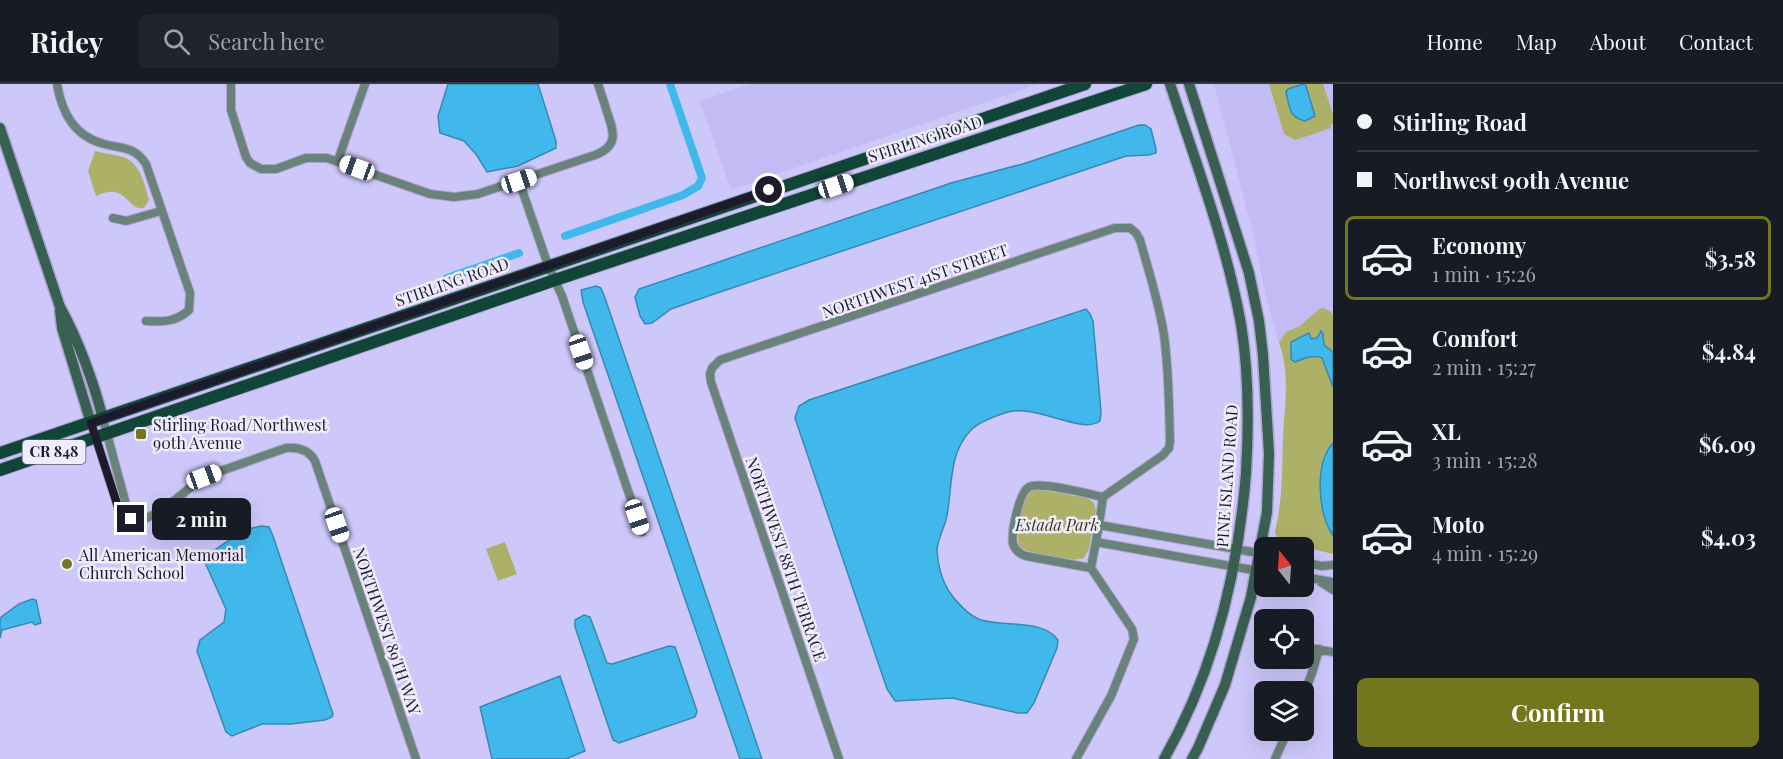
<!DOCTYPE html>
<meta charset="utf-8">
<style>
:root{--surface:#171b24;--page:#20242c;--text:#f1f3f6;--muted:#9ea1a6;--line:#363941;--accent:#73761d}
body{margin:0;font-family:"Playfair Display",serif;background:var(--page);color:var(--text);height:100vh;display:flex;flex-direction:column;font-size:22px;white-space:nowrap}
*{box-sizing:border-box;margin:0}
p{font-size:20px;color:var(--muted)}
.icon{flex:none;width:33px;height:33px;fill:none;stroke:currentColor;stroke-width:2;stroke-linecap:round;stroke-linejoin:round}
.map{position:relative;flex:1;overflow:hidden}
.sheet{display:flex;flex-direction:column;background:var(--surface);width:450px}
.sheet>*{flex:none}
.top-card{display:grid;align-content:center;height:132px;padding:0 24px;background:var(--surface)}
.needle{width:39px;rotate:343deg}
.controls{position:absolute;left:1254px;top:453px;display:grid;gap:12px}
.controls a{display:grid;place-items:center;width:60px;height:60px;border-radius:9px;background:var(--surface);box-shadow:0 6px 24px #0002;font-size:30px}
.end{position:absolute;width:27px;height:27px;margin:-14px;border:8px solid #1d1a2c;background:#fff;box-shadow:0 0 0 3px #fff}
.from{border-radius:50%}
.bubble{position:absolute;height:42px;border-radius:9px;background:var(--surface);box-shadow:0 6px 24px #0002;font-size:20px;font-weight:700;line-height:42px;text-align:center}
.car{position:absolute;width:18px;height:36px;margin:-18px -9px;border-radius:8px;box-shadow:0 0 4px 2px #0007;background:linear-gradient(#fff 24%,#345 0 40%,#fff 0 76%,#345 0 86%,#fff 0)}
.top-card b{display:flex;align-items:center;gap:21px;height:57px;font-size:22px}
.top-card b+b{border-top:2px solid var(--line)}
.top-card i{width:15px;height:15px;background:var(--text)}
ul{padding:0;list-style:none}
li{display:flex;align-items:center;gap:18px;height:84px;margin:0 12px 9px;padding:0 12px;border:3px solid transparent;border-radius:9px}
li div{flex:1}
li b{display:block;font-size:22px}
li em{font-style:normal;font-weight:700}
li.active{border-color:var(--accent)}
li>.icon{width:54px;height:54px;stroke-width:1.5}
.button{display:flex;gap:12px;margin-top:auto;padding:12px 24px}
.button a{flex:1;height:69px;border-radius:9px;background:var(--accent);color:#fff;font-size:24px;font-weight:700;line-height:69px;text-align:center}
header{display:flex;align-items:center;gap:36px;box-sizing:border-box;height:84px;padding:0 30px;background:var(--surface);border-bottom:2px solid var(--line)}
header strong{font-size:28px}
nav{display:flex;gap:33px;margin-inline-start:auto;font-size:21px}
.search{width:420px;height:54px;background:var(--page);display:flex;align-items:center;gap:15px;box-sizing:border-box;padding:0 21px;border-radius:9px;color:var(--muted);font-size:22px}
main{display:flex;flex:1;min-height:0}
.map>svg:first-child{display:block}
</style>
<header>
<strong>Ridey</strong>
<div class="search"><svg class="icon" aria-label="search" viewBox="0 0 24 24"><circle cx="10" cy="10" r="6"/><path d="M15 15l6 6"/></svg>Search here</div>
<nav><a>Home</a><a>Map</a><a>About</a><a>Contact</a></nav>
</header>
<main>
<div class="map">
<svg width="1333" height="675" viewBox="0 0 1333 675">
<rect width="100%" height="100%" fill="#cec7fa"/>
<path fill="#c3bbf4" d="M750 0H1038L731 106 700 17Z
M1214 0H1333V232L1331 228 1319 225 1306 239 1286 248 1279 259 1268 221 1253 149Z"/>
<path fill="#adb167" d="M1269 0H1323L1333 30V40L1330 41 1331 44 1295 56 1284 50Z
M95 67C104 70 114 70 123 73 141 79 144 100 149 116L144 124C126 127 127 97 96 112L88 87Z
M1324 224 1331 228 1333 232V359C1316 378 1318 421 1328 444 1328 445 1333 451 1333 452 1333 457 1333 465 1333 470L1281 457 1277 453 1275 447C1283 416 1282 383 1283 351 1285 320 1290 289 1279 259L1286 248 1300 242 1319 225Z
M1038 405 1087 414 1094 419 1096 426 1089 465 1084 474C1072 479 1028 471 1019 462 1016 453 1021 414 1029 408 1032 405 1035 405 1038 405Z
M505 458 517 490 498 497 486 465Z"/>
<path fill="#41b8ec" stroke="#3689b2" stroke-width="1.5" d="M448 0H538L556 57V64L518 82 487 88 476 70 464 57 440 49 438 32Z
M1303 0 1306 2 1315 32 1305 37C1288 33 1290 23 1286 8L1288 5Z
M1139 41H1145L1151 45 1156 65V69L1149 71 1126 72 714 210 671 225 652 239 645 240 640 232 635 213 639 205 951 99 1026 79Z
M596 202 601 204 605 214 762 675H740L583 218 581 206Z
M1086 225 1090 230 1093 237 1101 328 1100 337C1082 351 1036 320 1008 328 995 332 980 337 971 346 947 370 953 407 946 436 943 446 937 457 937 467 938 481 941 494 948 506 955 517 969 532 981 536 1005 543 1043 535 1058 556L1057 564 1034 619 1027 629H1018L952 614 895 617 887 605 795 334 799 322 809 316Z
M1321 247 1323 250 1324 261 1333 268V303L1322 274C1313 270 1303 275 1295 278L1291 275V258L1309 249 1311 255 1317 254Z
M1333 359V452C1318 429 1314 380 1333 359Z
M261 442 269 443 273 452 333 630 332 633 325 636 291 640H262L232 652 226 648 197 567 200 556 224 538 226 525 203 474 244 446Z
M32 515 36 516 41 539 35 541 32 538 2 546 0 554V534L19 520Z
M584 531 590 533 607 579 612 580 669 562 675 563 697 627 695 633 619 659 613 656 575 543V536Z
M560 592 585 667 566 675H492L480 623Z"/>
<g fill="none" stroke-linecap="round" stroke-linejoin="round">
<path stroke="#41b8ec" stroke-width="8" d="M565 152 683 111 698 102 702 94 670 0
M447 194 519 169"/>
<defs>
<path id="street" d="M57 0C62 29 74 52 104 60 123 65 134 62 146 80L190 209 189 226C176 238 163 238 146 237
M231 0V26L246 73 250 79 261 85H276L306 74H327L430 110 454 113 478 110 595 71C619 62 614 48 607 28 604 18 601 9 598 0
M338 76 365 0
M519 97 548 181 562 212 642 448
M113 134 126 137 161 127
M712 284 720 276 1115 144H1130
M712 284 710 290 711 298 839 675
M103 335 127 424 124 427
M91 339 119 426C126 428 128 435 135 436 155 438 187 404 204 393L286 364C298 363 309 366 315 377L416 675
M1099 441 1264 470
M1096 458 1264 488
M1304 478 1321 482 1333 481
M1091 484 1026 472C1020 470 1015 466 1013 460 1011 449 1019 408 1029 403 1040 397 1089 410 1103 413
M1304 493 1333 498
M1319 497 1333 506
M1304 563 1333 568
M1304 611 1314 583 1319 565
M1076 675 1111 612 1134 555 1132 545 1091 484 1099 441 1103 413 1163 371 1169 364 1170 358C1169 323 1169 287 1164 251 1159 219 1149 188 1140 156L1136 149 1130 144
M1275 675 1288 646"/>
<path id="secondary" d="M1189 0 1249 189 1259 237 1263 271 1269 369 1267 428 1251 513 1225 601 1198 664 1192 675
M0 44 60 223C78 255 94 299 103 335
M60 227 62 244 91 339
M1164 675C1214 588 1238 489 1246 389 1249 339 1249 289 1241 240 1226 158 1196 79 1170 0"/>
<path id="primary" d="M0 369C362 247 723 122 1085 0
M0 386 555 196 1146 0"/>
</defs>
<use href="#street" stroke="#aba4d1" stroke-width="10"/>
<use href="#secondary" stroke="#aba4d1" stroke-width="13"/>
<use href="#primary" stroke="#aba4d1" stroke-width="14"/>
<use href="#street" stroke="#6a837a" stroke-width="8"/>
<use href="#secondary" stroke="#395f52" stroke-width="10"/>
<use href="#primary" stroke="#114537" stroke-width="12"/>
</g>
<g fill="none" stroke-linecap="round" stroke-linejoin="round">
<path stroke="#1d1a2c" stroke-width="8" d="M131 435 124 427 119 426 91 339 769 106"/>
</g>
<g fill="#73761d" stroke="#efedfd" stroke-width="2">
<rect x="135" y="344" width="12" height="12" rx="3"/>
<circle cx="67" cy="480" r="6"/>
</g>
<g text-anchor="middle" stroke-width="5" stroke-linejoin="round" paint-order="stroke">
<rect fill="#efedfd" stroke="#5c596b" stroke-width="1.5" x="22.5" y="356" width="63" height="24" rx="4.5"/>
<g font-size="15" font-weight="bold" fill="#1d1a2c">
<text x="54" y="373">CR 848</text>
</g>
<g font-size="16" fill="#1d1a2c" stroke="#efedfd">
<text transform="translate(925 55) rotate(-18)" y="6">STIRLING ROAD</text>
<text transform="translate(915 197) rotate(-19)" y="6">NORTHWEST 41ST STREET</text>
<text transform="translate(452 198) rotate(-19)" y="6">STIRLING ROAD</text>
<text transform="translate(1227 392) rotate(-86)" y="6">PINE ISLAND ROAD</text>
<text transform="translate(786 475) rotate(71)" y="6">NORTHWEST 88TH TERRACE</text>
<text transform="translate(387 547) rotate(71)" y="6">NORTHWEST 89TH WAY</text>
</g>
<g font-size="16" fill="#1d1a2c" stroke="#efedfd" text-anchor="start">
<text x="153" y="347">Stirling Road/Northwest<tspan x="153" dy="18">90th Avenue</tspan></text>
<text x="79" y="477">All American Memorial<tspan x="79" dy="18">Church School</tspan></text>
</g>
<g font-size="16" font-style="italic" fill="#36380b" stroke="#efedfd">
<text x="1057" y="447">Estada Park</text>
</g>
</g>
</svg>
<div class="controls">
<a><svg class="needle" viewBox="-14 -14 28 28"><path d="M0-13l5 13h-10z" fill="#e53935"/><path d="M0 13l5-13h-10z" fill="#9ea1a6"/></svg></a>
<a><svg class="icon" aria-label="locate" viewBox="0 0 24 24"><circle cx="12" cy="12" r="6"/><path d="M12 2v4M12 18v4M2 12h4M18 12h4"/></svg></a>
<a><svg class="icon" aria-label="layers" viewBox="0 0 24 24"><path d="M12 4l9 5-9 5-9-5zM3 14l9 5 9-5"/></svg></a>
</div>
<i class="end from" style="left:769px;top:106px"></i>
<i class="end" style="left:131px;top:435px"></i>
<div class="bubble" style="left:152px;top:414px;width:99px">2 min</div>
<i class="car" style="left:357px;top:84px;rotate:290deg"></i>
<i class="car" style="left:519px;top:97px;rotate:72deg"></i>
<i class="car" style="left:836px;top:102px;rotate:72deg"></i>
<i class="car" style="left:581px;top:268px;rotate:161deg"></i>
<i class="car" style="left:204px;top:393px;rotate:70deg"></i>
<i class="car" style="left:637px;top:433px;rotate:162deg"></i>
<i class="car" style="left:337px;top:441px;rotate:161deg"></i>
</div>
<section class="sheet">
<div class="top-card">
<b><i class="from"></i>Stirling Road</b>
<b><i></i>Northwest 90th Avenue</b>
</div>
<ul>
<li class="active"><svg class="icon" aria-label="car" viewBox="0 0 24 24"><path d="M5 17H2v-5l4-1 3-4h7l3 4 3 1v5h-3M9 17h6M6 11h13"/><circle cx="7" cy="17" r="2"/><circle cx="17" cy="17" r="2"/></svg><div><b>Economy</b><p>1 min · 15:26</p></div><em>$3.58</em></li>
<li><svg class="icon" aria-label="car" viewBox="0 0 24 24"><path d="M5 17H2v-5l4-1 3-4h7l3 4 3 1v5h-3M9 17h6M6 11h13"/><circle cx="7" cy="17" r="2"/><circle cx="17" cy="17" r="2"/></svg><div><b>Comfort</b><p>2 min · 15:27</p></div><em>$4.84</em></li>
<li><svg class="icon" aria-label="car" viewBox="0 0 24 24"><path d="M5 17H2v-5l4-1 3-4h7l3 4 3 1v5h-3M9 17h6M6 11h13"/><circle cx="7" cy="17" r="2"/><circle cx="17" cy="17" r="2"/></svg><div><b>XL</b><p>3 min · 15:28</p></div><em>$6.09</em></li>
<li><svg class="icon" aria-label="car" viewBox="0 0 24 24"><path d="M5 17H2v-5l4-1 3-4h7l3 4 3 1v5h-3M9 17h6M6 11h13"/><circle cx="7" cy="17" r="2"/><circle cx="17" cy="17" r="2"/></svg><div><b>Moto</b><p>4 min · 15:29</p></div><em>$4.03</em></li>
</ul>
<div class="button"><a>Confirm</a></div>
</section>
</main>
